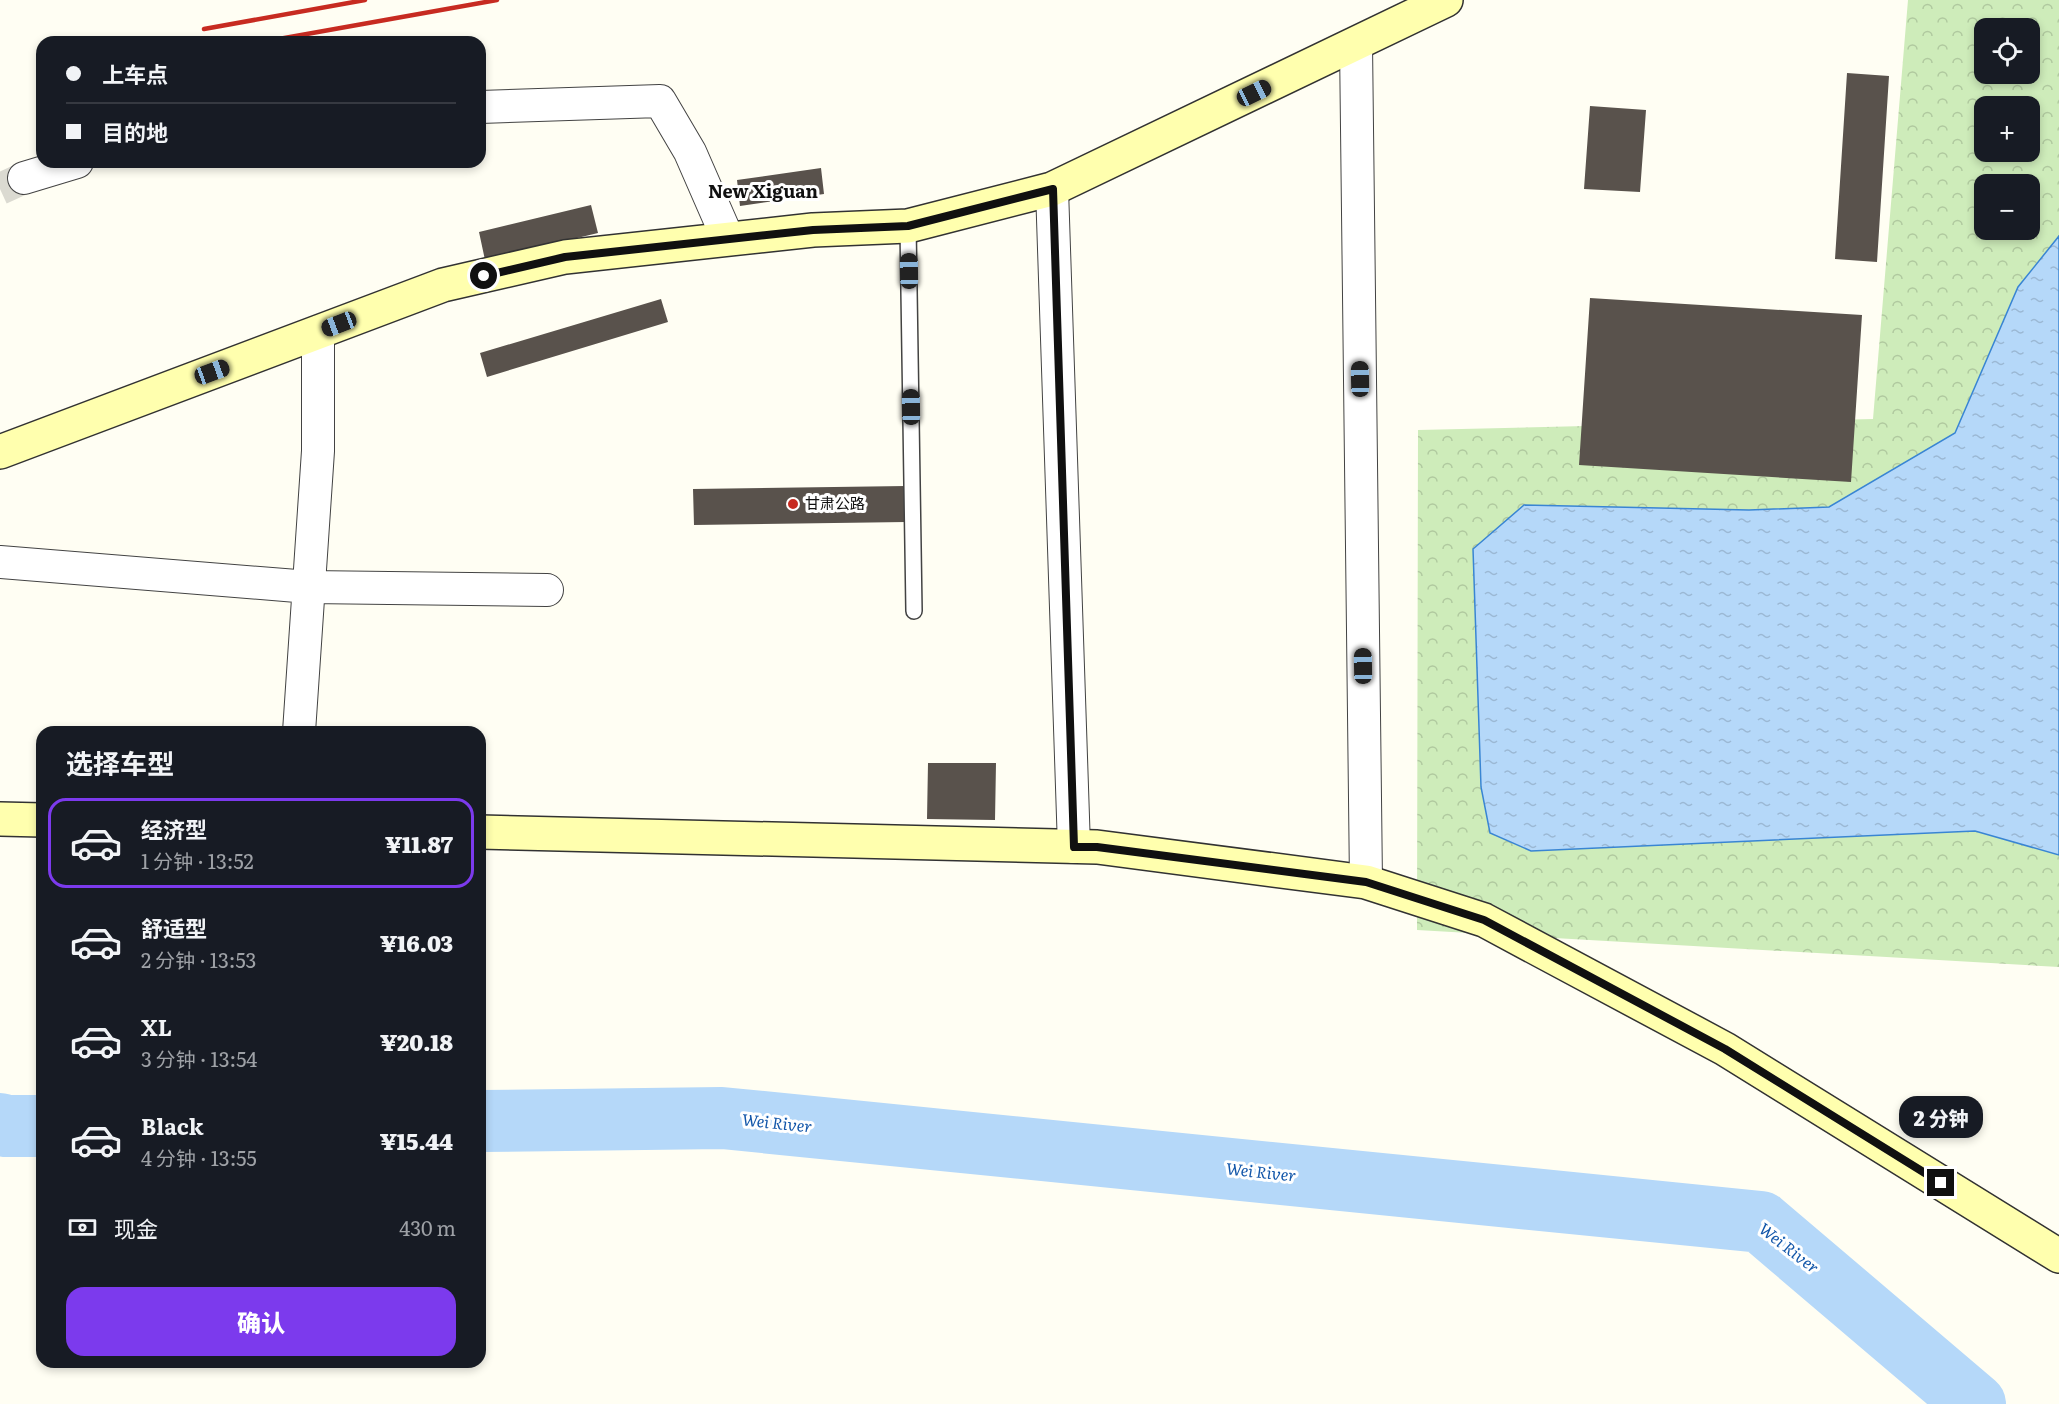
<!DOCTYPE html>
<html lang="zh">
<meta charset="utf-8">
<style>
:root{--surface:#171b24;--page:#242831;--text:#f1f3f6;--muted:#9ea1a6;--line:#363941;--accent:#7c3aed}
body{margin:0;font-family:Literata,"Noto Sans SC",serif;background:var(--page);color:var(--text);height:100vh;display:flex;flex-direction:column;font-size:22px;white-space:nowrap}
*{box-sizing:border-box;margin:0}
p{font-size:20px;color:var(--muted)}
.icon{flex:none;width:33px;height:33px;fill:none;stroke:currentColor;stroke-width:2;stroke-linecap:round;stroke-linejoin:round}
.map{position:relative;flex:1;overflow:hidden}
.panel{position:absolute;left:36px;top:726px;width:450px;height:642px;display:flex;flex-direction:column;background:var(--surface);border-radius:18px;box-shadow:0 3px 9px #0003}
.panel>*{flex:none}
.banner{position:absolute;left:36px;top:36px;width:450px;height:132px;border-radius:18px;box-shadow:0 3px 9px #0003;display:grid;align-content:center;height:132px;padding:0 30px;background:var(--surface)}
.controls{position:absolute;left:1974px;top:18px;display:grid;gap:12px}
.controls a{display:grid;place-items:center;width:66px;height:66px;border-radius:12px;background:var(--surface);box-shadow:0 3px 9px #0003;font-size:30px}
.end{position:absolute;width:27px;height:27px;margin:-14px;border:8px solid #101010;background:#fff;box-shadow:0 0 0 3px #fff}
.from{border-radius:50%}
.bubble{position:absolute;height:42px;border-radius:18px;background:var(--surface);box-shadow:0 3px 9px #0003;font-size:20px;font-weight:800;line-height:42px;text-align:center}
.car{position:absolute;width:18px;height:36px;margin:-18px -9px;border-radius:8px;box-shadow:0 0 4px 2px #0007;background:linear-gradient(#222 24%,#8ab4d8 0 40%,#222 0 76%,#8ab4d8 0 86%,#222 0)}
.banner b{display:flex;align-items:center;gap:21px;height:57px;font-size:22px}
.banner b+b{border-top:2px solid var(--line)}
.banner i{width:15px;height:15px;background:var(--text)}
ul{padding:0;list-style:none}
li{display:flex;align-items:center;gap:18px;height:90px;margin:0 12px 9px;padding:0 18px;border:3px solid transparent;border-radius:18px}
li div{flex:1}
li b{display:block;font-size:22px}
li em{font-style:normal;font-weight:800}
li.current{border-color:var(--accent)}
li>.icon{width:54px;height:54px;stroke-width:1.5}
h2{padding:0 30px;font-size:27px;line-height:72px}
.pay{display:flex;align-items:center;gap:15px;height:66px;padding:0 30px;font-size:22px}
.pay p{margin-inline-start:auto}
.button{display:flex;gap:12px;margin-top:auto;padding:12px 30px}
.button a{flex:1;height:69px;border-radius:18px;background:var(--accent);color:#fff;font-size:24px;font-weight:800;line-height:69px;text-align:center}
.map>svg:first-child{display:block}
</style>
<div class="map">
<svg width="2059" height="1404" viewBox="0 0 2059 1404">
<defs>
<pattern id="park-crowns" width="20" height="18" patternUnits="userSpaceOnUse" patternTransform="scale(1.5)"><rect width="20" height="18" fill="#ceecba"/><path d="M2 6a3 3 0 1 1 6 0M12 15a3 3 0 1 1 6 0" fill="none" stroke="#b0c99f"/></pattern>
<pattern id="water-ripples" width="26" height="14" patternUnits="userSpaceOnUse" patternTransform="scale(1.5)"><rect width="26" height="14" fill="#b5d8f9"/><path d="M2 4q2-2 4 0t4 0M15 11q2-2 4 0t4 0" fill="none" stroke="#9bb8d4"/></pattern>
</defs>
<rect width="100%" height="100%" fill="#fffef3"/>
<path fill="url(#park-crowns)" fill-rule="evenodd" d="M1908 0H2059V967L1417 930 1418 430 1873 419ZM1984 28H2030V74H1984ZM1984 106H2030V152H1984ZM1984 184H2030V230H1984Z"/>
<path fill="url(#water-ripples)" stroke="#3985d3" stroke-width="1.5" d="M2059 236V855L1975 831 1531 851 1490 833 1481 787 1473 549 1524 505 1749 510 1829 507 1955 433 2018 287Z"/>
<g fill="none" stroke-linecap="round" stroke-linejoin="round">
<path stroke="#b5d8f9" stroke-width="62" d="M480 1121 722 1118 1761 1222 1975 1404
M0 1124 6 1126H42"/>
</g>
<path fill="#59524c" d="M1847 73 1889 76 1877 262 1835 259Z
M1590 106 1646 110 1640 192 1584 189Z
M821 168 824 194 740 206 737 180Z
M591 205 598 233 485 260 479 232Z
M1590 298 1862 315 1851 482 1579 465Z
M661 299 668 322 487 377 480 353Z
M906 486V522L694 525 693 489Z
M928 763H996L995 820 927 819Z"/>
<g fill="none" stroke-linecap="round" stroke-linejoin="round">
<path stroke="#dbdad1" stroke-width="32" stroke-dasharray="32 16" stroke-linecap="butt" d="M0 189 24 178"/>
<defs>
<path id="lane" d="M908 226 914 611"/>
<path id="street" d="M1356 44 1366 882
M480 107 660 101 690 152 728 239
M24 178 77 162
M1052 189 1074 847
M0 562 309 587 547 590
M299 732 318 451V332"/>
<path id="secondary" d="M0 452 443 285 565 257 813 230 908 226 1052 189 1446 0
M0 819 42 820
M480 832 1097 847 1366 882 1484 920 1725 1049 2059 1256"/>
</defs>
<use href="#lane" stroke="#434343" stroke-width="18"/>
<use href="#street" stroke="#434343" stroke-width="34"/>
<use href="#secondary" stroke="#323232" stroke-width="36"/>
<use href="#lane" stroke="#fff" stroke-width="15"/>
<use href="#street" stroke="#fff" stroke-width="32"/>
<use href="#secondary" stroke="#ffffae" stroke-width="33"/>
<path stroke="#c72b21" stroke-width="4.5" d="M204 29 365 0
M262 42 497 0"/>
</g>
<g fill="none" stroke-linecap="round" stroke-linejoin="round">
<path stroke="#101010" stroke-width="8" d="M484 276 565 257 813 230 908 226 1053 189 1074 847H1097L1366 882 1484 920 1725 1049 1941 1183"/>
</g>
<circle fill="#c72b21" stroke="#fff" stroke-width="2" cx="793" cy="504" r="6"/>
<g text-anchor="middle" stroke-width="6" stroke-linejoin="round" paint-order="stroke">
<g font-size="15" fill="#101010" stroke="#fff" text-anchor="start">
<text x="805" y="509">甘肃公路</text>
</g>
<g font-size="16" font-style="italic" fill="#1256a9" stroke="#fff">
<text transform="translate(777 1123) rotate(6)" y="6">Wei River</text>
<text transform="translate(1261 1172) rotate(6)" y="6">Wei River</text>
<text transform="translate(1789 1248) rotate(38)" y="6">Wei River</text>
</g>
<g font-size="18" font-weight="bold" fill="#101010" stroke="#fff">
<text x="763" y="198">New Xiguan</text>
</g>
</g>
</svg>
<div class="controls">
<a><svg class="icon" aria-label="locate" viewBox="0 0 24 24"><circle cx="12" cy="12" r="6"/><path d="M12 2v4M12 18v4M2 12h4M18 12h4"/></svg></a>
<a>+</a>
<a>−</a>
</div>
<i class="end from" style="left:484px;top:276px"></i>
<i class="end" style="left:1941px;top:1183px"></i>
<div class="bubble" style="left:1899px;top:1096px;width:84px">2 分钟</div>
<i class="car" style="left:1254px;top:93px;rotate:64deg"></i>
<i class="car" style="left:909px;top:271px;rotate:359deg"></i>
<i class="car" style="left:339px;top:324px;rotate:249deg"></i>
<i class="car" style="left:212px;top:372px;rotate:70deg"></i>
<i class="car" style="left:1360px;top:379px;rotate:359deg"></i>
<i class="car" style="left:911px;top:407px;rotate:359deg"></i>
<i class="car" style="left:1363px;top:666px;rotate:359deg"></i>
<div class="banner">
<b><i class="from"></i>上车点</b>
<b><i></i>目的地</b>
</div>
<section class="panel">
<h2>选择车型</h2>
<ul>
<li class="current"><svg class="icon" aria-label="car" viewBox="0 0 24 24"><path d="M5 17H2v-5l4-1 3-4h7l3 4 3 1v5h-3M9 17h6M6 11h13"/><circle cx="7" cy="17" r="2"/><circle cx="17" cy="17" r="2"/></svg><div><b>经济型</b><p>1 分钟 · 13:52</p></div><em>¥11.87</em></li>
<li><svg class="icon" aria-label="car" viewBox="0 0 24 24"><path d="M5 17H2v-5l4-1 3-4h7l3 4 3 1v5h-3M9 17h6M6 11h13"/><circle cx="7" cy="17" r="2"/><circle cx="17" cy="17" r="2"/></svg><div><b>舒适型</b><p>2 分钟 · 13:53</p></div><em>¥16.03</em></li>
<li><svg class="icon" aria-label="car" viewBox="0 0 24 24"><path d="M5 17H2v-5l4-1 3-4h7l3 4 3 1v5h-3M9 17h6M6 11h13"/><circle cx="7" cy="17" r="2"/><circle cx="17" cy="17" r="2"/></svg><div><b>XL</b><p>3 分钟 · 13:54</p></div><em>¥20.18</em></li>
<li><svg class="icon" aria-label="car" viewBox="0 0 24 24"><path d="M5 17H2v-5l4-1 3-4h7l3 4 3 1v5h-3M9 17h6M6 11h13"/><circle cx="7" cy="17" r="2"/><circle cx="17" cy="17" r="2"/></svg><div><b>Black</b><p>4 分钟 · 13:55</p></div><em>¥15.44</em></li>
</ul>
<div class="pay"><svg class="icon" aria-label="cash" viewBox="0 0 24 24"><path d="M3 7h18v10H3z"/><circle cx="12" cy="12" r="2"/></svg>现金<p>430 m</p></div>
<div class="button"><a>确认</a></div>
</section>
</div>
